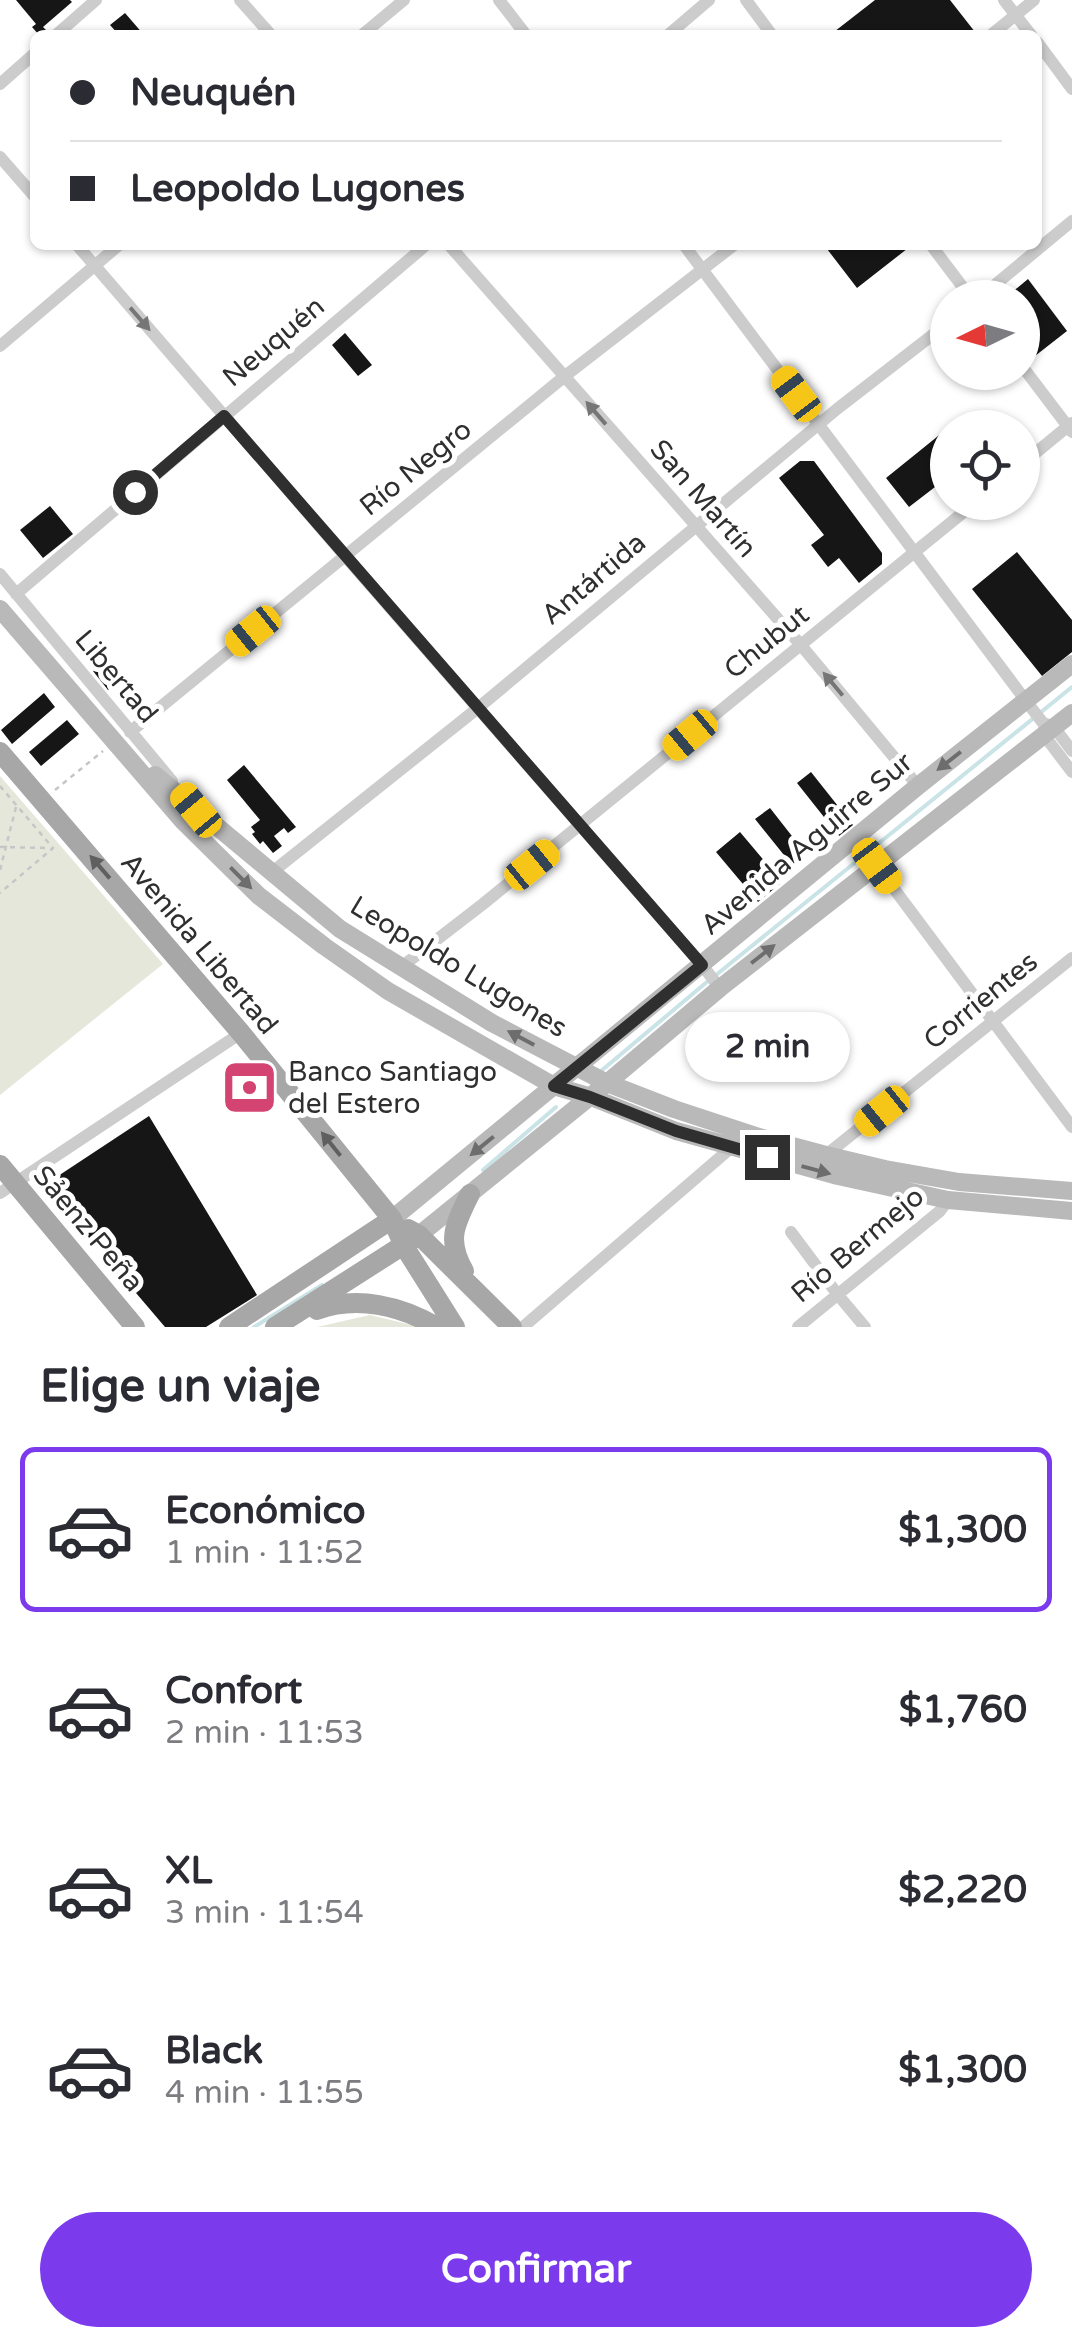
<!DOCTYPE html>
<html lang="es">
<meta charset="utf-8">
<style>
:root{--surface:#fff;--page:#f2f2f3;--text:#2b2b33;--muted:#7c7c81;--line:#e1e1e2;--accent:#7c3aed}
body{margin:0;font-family:"Varela Round",sans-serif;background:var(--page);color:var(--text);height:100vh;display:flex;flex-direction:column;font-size:38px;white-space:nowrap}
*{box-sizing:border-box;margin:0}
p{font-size:32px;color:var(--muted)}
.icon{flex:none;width:55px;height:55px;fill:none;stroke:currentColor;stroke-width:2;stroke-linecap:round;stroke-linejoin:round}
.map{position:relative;height:1327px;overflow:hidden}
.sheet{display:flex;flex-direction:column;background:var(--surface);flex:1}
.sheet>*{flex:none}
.banner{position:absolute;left:30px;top:30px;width:1012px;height:220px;border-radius:15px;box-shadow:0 2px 8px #0004;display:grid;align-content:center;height:220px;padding:0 40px;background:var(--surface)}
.needle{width:65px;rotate:265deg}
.controls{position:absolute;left:930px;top:280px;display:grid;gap:20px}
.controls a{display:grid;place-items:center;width:110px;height:110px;border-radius:50%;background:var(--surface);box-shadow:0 2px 8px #0004;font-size:50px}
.end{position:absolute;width:45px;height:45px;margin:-22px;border:12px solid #2f2f2f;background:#fff;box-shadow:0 0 0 5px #fff}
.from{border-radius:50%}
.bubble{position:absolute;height:70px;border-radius:35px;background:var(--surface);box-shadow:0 2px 8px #0004;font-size:32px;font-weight:700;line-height:70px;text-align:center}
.car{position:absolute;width:30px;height:60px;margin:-30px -15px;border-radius:12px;box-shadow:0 0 8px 2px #0007;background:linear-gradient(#f5c518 24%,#345 0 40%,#f5c518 0 76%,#345 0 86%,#f5c518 0)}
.banner b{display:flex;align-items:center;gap:35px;height:95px;font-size:38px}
.banner b+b{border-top:2px solid var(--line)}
.banner i{width:25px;height:25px;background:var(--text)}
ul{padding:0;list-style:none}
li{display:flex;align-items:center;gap:30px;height:165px;margin:0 20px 15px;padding:0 20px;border:5px solid transparent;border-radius:15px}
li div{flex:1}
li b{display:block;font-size:38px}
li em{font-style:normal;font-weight:700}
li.on{border-color:var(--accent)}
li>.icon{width:90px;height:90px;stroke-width:1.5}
h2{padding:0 40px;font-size:45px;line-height:120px}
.button{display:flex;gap:20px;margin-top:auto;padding:20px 40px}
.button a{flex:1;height:115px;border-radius:60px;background:var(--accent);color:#fff;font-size:40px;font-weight:700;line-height:115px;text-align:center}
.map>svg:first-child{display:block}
</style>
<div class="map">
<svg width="1072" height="1327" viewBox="0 0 1072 1327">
<rect width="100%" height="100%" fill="#fff"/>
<path fill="#e5e7db" d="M0 776 163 964 0 1095Z
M370 1315 420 1327H317Z"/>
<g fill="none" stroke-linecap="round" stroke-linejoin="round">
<path stroke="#c9e3e6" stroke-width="4" d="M716 975 1072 687
M601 1071 708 981
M483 1170 556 1107
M254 1327 322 1285"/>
</g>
<path fill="#161616" d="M16 0H70L72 2 43 27 46 30 39 35 32 27 36 24Z
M875 0H950L975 32 971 35H830Z
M125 13 144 35H119L110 25Z
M824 245H912L857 288Z
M1028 279 1067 331 1035 356 1022 340V298H1005Z
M345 333 372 365 358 376 332 345Z
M948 428V477L909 507 886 478Z
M800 461H814L882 553V564L859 583 839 558 828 567 811 545 824 535 779 478Z
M50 506 73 534 43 558 20 530Z
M1017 552 1072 620V652L1042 676 972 589Z
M108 658 124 677 108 690 93 671Z
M44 693 55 707 12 744 1 730Z
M67 720 79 734 41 766 29 752Z
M244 765 296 827 288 833 284 828 274 836 282 846 273 853 263 841 260 844 252 834 255 832 251 827 260 820 227 780Z
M811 772 853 825 839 836 797 783Z
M770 808 806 854 792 865 755 819Z
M740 832 782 882 758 902 716 852Z
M149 1116 257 1295 206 1327H165L50 1192 52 1180Z"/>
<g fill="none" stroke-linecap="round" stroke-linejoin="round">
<path stroke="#c6c6c6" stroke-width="2.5" stroke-dasharray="5 5" stroke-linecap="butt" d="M0 786 53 848 0 893
M55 790 103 751
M0 847 48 848
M0 870 16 807"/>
<path stroke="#ccc" stroke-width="12" d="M240 0 271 35
M499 0 526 35
M746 0 772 35
M1004 0 1031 35
M56 35 96 0
M362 35 404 0
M668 35 709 0
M991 35 1034 0
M1038 43 1072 89
M0 84 35 53
M0 157 35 197
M77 245 345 556 702 965 720 988
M449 245 800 644 918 786
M684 245 1026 701 1043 723 1054 727 1072 751
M931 245 971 298
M979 298 1072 221
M0 346 119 245
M1022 366 1072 432
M1022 464 1072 423
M0 574 172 781
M16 594 426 245
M1044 729V735L1072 772
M130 732 565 376 734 245
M877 866 1072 1127
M271 873 478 708 837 409 948 323
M400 968 483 904 976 502
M826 1155 1072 958
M0 1193 241 1033
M791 1232 838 1295 865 1327
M523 1327 732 1147
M798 1327 940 1211 948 1200"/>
<path stroke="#b9b9b9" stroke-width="18" d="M0 609 183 821 259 896 324 946 388 991 554 1086 591 1097 676 1131 838 1176 948 1200 1072 1211
M155 775 340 929 492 1023 607 1083 674 1109 759 1137 826 1155 885 1169 959 1182 1072 1191
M392 1219 918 786 1072 664
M419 1235 607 1083 720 988 1072 713"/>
<path stroke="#a7a7a7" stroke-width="20" d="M0 752 241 1033 392 1219 404 1246 455 1327
M0 1165 135 1327
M408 1229 419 1235 512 1327
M464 1271C446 1240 455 1224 470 1194
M317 1310C357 1295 401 1306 437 1327
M229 1327 392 1219
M275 1327 419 1235"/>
</g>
<defs><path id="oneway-solid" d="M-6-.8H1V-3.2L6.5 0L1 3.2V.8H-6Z" transform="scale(2.5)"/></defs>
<g fill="#767676">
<use href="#oneway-solid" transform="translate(140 319) rotate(49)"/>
<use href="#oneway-solid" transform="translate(596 413) rotate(-131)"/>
<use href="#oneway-solid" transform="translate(833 684) rotate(-130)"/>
</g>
<g fill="#6d6d6d">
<use href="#oneway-solid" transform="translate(949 761) rotate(142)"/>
<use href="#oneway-solid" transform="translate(241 878) rotate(45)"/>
<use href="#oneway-solid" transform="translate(763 954) rotate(-38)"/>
<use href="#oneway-solid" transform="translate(521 1038) rotate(-152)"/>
<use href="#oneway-solid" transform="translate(482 1146) rotate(141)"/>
<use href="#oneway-solid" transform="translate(816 1170) rotate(15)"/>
</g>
<g fill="#5f5f5f">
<use href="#oneway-solid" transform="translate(100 867) rotate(-131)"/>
<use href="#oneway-solid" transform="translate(331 1144) rotate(-129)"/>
</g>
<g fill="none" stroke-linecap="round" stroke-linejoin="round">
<path stroke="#2f2f2f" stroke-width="12" d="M135 492 224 416 702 965 554 1086 590 1097 676 1131 767 1157"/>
</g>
<defs>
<symbol id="bank-square" viewBox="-11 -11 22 22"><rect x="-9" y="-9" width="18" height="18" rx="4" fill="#d34473" stroke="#fff"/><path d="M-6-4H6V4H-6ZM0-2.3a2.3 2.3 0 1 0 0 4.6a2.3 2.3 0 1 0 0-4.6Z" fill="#fff"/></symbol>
</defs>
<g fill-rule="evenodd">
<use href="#bank-square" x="218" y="1056" width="63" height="63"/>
</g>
<g text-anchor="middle" stroke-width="10" stroke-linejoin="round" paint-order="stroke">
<g font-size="28" fill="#2f2f2f" stroke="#fff">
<text transform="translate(273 341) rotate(-40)" y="10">Neuquén</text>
<text transform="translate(415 467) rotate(-39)" y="10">Río Negro</text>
<text transform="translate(704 498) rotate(49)" y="10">San Martín</text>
<text transform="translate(593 578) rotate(-40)" y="10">Antártida</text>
<text transform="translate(766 641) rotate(-39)" y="10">Chubut</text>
<text transform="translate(117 676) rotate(50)" y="10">Libertad</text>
<text transform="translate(806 843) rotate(-40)" y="10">Avenida Aguirre Sur</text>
<text transform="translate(200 943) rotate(50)" y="10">Avenida Libertad</text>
<text transform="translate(459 966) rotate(31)" y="10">Leopoldo Lugones</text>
<text transform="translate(980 1000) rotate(-39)" y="10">Corrientes</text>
<text transform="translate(89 1228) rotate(50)" y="10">Sáenz Peña</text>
<text transform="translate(857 1244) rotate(-40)" y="10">Río Bermejo</text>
</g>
<g font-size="28" fill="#2f2f2f" stroke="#fff" text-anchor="start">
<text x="288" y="1081">Banco Santiago<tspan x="288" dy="32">del Estero</tspan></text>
</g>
</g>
</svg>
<div class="controls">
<a><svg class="needle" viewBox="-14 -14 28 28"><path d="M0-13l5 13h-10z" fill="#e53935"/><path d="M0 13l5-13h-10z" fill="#7c7c81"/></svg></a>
<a><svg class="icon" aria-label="locate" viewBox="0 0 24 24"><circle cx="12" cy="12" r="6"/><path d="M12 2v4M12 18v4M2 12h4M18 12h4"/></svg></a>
</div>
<i class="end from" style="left:135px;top:492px"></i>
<i class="end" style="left:767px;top:1157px"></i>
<div class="bubble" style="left:685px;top:1012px;width:165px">2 min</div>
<i class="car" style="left:796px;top:394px;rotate:323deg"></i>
<i class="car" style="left:253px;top:631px;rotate:231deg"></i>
<i class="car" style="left:690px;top:735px;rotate:230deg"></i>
<i class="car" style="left:196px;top:810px;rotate:320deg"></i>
<i class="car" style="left:532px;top:865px;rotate:51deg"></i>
<i class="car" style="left:877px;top:866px;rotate:143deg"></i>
<i class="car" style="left:882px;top:1111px;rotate:231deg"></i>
<div class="banner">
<b><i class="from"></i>Neuquén</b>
<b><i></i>Leopoldo Lugones</b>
</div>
</div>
<section class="sheet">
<h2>Elige un viaje</h2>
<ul>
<li class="on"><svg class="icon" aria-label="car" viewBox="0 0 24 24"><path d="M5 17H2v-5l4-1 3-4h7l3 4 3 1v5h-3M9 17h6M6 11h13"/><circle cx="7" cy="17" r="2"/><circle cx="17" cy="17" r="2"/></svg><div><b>Económico</b><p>1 min · 11:52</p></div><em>$1,300</em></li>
<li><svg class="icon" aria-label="car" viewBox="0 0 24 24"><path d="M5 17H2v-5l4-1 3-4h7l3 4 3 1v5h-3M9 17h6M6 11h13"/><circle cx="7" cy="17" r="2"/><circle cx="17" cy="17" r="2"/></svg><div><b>Confort</b><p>2 min · 11:53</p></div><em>$1,760</em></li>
<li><svg class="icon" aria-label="car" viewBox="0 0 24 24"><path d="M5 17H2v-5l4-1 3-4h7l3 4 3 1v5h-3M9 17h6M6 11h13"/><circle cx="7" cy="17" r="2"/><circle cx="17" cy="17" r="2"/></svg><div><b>XL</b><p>3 min · 11:54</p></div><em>$2,220</em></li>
<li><svg class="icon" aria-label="car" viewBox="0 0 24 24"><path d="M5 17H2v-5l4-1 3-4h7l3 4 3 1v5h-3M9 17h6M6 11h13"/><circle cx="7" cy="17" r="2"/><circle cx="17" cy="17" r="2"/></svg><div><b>Black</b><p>4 min · 11:55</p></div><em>$1,300</em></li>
</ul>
<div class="button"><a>Confirmar</a></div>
</section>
